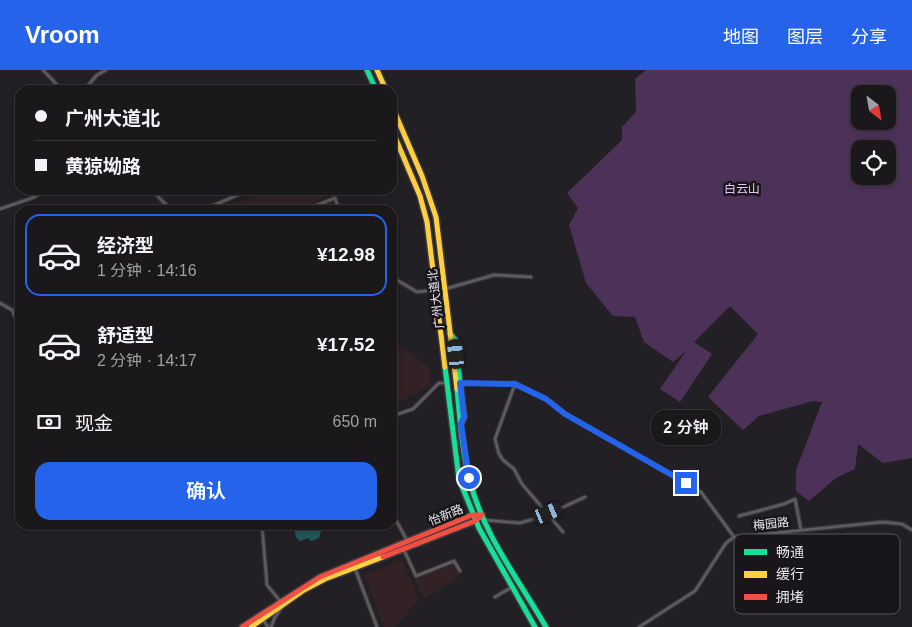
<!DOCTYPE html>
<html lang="zh">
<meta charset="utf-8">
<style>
:root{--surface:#1a181b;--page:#272528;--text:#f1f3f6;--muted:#9fa0a3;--line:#38373a;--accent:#2563eb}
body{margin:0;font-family:Helvetica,"Noto Sans SC",sans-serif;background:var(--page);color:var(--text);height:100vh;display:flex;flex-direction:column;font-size:19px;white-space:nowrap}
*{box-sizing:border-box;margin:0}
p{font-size:16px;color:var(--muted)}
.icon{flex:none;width:28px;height:28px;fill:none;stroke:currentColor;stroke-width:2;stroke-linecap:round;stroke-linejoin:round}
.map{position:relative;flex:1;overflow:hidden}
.sheet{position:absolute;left:15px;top:135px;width:382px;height:325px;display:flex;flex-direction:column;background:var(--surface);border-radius:15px;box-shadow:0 2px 8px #0003,0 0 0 1px var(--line)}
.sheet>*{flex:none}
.top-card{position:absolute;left:15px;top:15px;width:382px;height:110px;border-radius:15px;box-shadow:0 2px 8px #0003,0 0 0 1px var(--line);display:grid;align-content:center;height:110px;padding:0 20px;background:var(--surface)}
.needle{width:32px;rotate:149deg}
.tools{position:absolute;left:851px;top:15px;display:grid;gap:10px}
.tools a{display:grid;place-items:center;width:45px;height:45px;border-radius:10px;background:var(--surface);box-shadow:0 2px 8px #0003,0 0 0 1px var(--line);font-size:25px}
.end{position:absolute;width:22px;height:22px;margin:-11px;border:6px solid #2563eb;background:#fff;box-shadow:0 0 0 2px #fff}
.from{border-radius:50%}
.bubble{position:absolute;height:35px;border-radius:15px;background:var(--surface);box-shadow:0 2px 8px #0003,0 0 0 1px var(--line);font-size:16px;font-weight:600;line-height:35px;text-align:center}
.car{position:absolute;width:15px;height:30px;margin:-15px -8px;border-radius:6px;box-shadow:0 0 4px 1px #0007;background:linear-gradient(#222 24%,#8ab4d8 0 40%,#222 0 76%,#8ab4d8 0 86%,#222 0)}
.top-card b{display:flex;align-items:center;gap:18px;height:48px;font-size:19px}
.top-card b+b{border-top:1px solid var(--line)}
.top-card i{width:12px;height:12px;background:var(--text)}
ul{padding:9px 0 0;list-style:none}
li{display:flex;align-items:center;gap:15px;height:82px;margin:0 10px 8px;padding:0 10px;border:2px solid transparent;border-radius:15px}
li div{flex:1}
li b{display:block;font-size:19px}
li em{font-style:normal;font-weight:600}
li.on{border-color:var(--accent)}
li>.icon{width:45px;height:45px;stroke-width:1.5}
.pay{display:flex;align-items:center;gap:12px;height:55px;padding:0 20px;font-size:19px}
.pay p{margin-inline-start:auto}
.cta{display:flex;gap:10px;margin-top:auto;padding:10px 20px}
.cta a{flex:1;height:58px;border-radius:15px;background:var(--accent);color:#fff;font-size:20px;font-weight:600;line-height:58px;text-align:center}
header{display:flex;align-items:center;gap:30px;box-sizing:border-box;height:70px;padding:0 25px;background:var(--accent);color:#fff}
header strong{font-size:24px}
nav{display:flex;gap:28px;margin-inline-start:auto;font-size:18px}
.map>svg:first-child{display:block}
</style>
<header>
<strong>Vroom</strong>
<nav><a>地图</a><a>图层</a><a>分享</a></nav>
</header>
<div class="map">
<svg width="912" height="557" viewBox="0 0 912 557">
<rect width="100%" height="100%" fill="#222024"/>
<path fill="#322226" d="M264 120H326L327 126 300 140 224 139Z
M393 271 429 297 431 315 397 334 393 332Z
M402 490 419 529 396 557H384L364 505Z
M454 493 460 505 456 509 424 529 414 509Z"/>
<path fill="#4c3258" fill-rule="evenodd" d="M646 0H912V388L883 393 858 374 855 399 836 408 809 431 796 421V400L822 332 813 331 759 346 743 360 708 327 758 264 730 236 694 272 712 284 680 332 660 319 686 281 673 292 644 272 635 247 613 246 586 213 569 155 578 138 567 123 622 70V57L636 42 635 9ZM860 24H888V51H860ZM860 79H888V106H860Z"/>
<path fill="#225759" d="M303 455H323L319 468 311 471 308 468 300 471 296 467 294 459Z"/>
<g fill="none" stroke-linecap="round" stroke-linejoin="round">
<defs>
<path id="street" d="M43 0 62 20
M84 20 97 5 106 0
M392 57 400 54
M152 120 171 140
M0 139 32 128 47 120
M203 140 249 120
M305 140 335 128 339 140
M392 207 417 222 434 220
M445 219 494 205 531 207
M0 233 12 240 20 257
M460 313 515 314 546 329 565 344 701 422 734 467
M515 314 495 369 499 384 503 390 514 399 522 414 563 462
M392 346 413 339 439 313H446
M392 443 408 472
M739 446 784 434 795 429 801 460
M485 450 520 453 544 446 585 427
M262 455 267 515 280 531
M403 478 416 506 454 491 460 501
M353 493 377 557
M495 527 512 517
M262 548 268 557
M271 557 275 547 282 537
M639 557 695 521 726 473 734 467 883 452 902 454 912 460"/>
<path id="fast" d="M367 0 376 20
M450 264 455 269 464 347 461 354
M445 297 459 409 479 458 535 557
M457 319C460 350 462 381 470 411 483 464 519 510 546 557"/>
<path id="slow" d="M377 0 386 20
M392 36 422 106 436 147 457 319
M392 60 420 126 427 152 445 297
M251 557 304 520 325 509 383 487"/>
<path id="jam" d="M383 487 475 451 482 445
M242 557 320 507 472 445H482"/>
</defs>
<use href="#street" stroke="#3c3a3e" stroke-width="5"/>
<use href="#fast" stroke="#3c3a3e" stroke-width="8"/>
<use href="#slow" stroke="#3c3a3e" stroke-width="8"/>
<use href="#jam" stroke="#3c3a3e" stroke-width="8"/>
<use href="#street" stroke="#5d5c5e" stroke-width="2.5"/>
<use href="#fast" stroke="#16e098" stroke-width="5"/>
<use href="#slow" stroke="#ffcf43" stroke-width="5"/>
<use href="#jam" stroke="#f24e42" stroke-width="5"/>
</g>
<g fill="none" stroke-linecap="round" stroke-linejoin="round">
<path stroke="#2563eb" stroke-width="6" d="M469 408 461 354 464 347 460 313 515 314 546 329 565 344 686 413"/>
</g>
<g text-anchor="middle" stroke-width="5" stroke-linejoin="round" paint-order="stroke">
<g font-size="12" fill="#e8c6f9" stroke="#19161b">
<text x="742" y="123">白云山</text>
</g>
<g font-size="12" fill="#ebe9ed" stroke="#19161b">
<text transform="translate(436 229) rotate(-97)" y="4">广州大道北</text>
<text transform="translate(446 445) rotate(-22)" y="4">怡新路</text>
<text transform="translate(771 454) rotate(-6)" y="4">梅园路</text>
</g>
</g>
<rect x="734" y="464" width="166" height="80" rx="8" fill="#19161b" stroke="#58555a" stroke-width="1"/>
<rect x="744" y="479" width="23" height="6" fill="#16e098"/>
<rect x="744" y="501" width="23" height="7" fill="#ffcf43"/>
<rect x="744" y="524" width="23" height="6" fill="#f24e42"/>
<g font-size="14" fill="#ebe9ed">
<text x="776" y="487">畅通</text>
<text x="776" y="509">缓行</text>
<text x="776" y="532">拥堵</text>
</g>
</svg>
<div class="tools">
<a><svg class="needle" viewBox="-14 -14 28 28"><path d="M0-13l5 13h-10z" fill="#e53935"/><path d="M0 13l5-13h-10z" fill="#9fa0a3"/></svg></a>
<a><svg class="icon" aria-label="locate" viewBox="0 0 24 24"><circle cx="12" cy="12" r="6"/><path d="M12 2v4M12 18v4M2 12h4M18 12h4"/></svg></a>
</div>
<i class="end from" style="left:469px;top:408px"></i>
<i class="end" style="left:686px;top:413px"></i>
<div class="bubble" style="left:651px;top:340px;width:70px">2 分钟</div>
<i class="car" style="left:456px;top:284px;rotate:354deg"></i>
<i class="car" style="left:548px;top:443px;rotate:68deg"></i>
<div class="top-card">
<b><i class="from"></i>广州大道北</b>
<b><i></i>黄猄坳路</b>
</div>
<section class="sheet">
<ul>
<li class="on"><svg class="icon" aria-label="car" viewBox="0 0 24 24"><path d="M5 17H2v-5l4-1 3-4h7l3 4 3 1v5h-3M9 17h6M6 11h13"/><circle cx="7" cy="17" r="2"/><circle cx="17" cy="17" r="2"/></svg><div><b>经济型</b><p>1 分钟 · 14:16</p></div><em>¥12.98</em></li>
<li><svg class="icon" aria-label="car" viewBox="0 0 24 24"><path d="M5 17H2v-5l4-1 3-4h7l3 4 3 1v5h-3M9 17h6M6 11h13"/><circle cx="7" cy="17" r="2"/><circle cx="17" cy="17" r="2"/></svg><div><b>舒适型</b><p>2 分钟 · 14:17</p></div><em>¥17.52</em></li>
</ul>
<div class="pay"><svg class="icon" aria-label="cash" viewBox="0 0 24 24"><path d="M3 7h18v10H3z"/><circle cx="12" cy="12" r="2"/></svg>现金<p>650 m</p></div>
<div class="cta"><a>确认</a></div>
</section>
</div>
